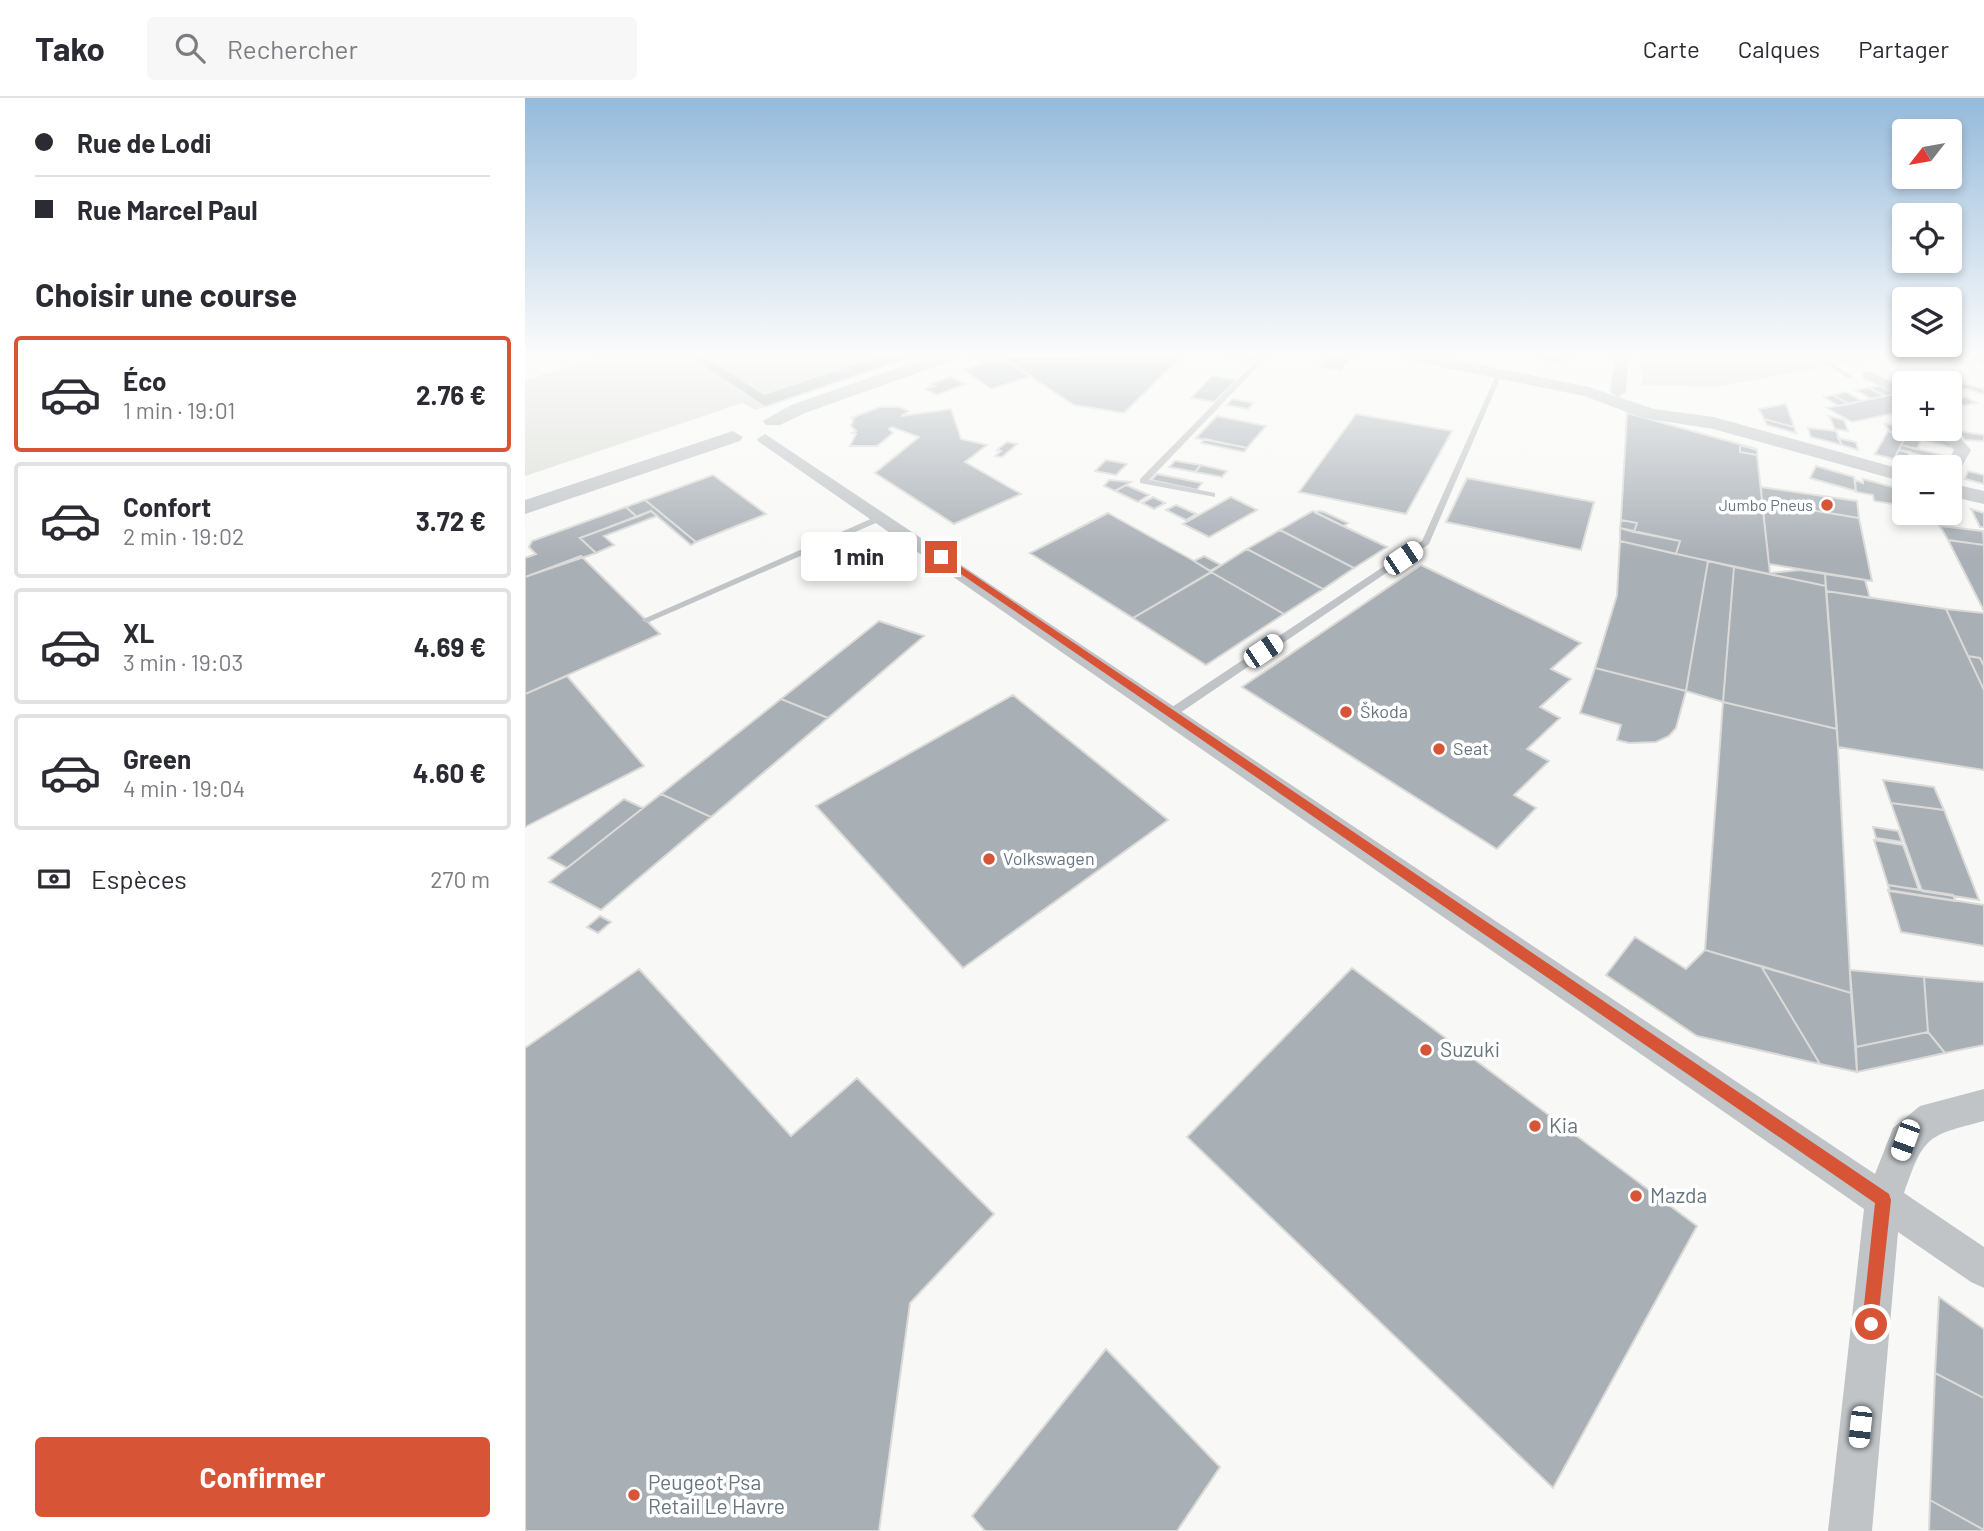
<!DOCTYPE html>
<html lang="fr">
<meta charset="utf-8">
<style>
:root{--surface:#fff;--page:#f7f7f7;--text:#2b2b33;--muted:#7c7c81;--line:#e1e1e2;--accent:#d85437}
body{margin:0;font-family:Barlow,sans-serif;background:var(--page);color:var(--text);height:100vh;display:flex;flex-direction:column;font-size:26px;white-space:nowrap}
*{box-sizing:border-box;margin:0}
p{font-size:23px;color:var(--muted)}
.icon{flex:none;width:38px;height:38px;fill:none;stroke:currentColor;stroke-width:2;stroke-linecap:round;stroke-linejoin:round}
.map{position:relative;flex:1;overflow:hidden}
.panel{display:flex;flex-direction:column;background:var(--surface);width:525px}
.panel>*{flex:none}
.guide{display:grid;align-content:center;height:154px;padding:0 35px;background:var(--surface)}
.needle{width:46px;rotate:239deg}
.fabs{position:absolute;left:1367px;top:21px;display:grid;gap:14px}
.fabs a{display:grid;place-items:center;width:70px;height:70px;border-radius:7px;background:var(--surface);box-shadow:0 4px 10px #0003;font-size:35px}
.end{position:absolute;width:32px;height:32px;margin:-16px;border:9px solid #d85437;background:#fff;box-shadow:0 0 0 4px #fff}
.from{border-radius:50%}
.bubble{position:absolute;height:49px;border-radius:7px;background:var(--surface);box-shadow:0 4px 10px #0003;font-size:23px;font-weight:700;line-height:49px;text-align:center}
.car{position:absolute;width:21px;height:42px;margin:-21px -10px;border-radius:9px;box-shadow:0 0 5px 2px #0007;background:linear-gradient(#fff 24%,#345 0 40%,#fff 0 76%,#345 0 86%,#fff 0)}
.guide b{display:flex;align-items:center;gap:24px;height:66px;font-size:26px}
.guide b+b{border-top:2px solid var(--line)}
.guide i{width:18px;height:18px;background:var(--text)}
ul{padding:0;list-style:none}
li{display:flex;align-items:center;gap:21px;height:116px;margin:0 14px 10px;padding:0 21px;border:4px solid var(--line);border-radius:7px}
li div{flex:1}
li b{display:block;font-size:26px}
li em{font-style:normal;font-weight:700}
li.active{border-color:var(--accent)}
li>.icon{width:63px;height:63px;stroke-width:1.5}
h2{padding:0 35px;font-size:32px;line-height:84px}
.pay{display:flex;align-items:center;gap:18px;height:77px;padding:0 35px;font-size:26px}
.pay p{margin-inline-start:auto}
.button{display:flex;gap:14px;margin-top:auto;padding:14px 35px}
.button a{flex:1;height:80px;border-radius:7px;background:var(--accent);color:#fff;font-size:28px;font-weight:700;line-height:80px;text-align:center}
header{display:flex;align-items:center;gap:42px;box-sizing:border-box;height:98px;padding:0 35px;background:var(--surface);border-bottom:2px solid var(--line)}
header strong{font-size:33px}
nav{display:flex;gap:38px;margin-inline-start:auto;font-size:24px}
.search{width:490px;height:63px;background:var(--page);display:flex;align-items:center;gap:18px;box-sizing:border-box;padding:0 24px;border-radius:7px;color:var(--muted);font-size:26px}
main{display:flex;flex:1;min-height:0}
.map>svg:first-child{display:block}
</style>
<header>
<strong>Tako</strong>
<div class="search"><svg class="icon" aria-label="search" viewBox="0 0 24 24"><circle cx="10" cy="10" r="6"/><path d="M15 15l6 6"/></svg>Rechercher</div>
<nav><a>Carte</a><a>Calques</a><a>Partager</a></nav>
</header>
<main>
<section class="panel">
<div class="guide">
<b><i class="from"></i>Rue de Lodi</b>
<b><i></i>Rue Marcel Paul</b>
</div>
<h2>Choisir une course</h2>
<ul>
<li class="active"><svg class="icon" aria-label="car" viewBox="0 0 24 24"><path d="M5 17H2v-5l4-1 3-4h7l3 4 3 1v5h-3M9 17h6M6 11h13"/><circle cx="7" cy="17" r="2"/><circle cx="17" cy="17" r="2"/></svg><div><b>Éco</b><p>1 min · 19:01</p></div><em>2.76 €</em></li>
<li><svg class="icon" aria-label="car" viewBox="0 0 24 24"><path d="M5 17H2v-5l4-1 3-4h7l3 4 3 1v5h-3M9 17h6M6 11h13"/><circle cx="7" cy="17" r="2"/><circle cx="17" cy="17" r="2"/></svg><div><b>Confort</b><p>2 min · 19:02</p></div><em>3.72 €</em></li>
<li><svg class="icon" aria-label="car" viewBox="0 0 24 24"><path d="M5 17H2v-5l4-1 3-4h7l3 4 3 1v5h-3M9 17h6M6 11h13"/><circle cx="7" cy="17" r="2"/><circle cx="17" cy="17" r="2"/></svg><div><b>XL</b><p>3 min · 19:03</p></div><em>4.69 €</em></li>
<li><svg class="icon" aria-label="car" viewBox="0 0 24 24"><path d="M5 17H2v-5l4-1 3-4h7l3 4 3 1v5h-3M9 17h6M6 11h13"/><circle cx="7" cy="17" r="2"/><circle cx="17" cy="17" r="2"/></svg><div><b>Green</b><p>4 min · 19:04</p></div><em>4.60 €</em></li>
</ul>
<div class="pay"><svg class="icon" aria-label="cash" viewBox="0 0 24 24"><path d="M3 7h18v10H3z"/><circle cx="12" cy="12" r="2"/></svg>Espèces<p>270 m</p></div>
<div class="button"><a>Confirmer</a></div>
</section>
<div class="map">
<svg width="1459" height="1433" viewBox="0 0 1459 1433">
<rect width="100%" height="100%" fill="#f8f8f6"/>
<path fill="#d9ddd6" d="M80 258H388L231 312 217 305 0 378V282Z
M1116 258H1357L1191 289 1117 287Z"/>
<path fill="#a8afb5" stroke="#dadad8" stroke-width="2" d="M163 258H180L239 296 352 258H388L240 309Z
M657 258 599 315 549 307 476 259Z
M705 258H737L731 264Z
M806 258H827L816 272 794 269Z
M1015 258H1044L1037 264 1014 261Z
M476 259 506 278 466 291 439 272Z
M1410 277 1428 286 1412 285 1399 279Z
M687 278 712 282 689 304 666 300Z
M425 279 441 286 412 297 400 291 410 288 405 286Z
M1440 286 1459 291V296L1433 288Z
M1354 288 1370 296 1360 298 1344 290Z
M1344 290 1360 298 1347 301 1331 292Z
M1321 294 1337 303 1324 306 1308 297Z
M1370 296 1379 301V313L1327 324 1302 310Z
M1308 297 1324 306 1314 308 1299 299Z
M1440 299 1452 305 1435 308 1424 303Z
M707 301 728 305 723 311 702 307Z
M1261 306 1269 329 1239 321 1234 311Z
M355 309H374L384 313 376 318 426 311 436 341 462 347 440 364 496 396 429 426 350 375 394 339 367 329 364 331 368 335 352 348H325L331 336 327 335 331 333 326 328 329 320H326Z
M1102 315 1232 351 1215 347V354L1232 357 1245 475 1275 472 1300 476 1301 488 1151 456 1155 443 1109 434 1112 425 1096 422Z
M831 316 927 333 881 416 774 394Z
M692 318 702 320 741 328 722 350 671 340Z
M1304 318 1319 322 1323 333 1310 331Z
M1239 321 1269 329 1271 335 1242 327Z
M1360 326 1377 328 1385 339 1365 334Z
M1283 330 1311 333 1317 347 1286 339Z
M1363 333 1381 338 1369 361 1350 356Z
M1433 333 1459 337V343L1440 342Z
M1401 337 1423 343 1429 350 1398 342Z
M1381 338 1396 342 1392 351 1376 347Z
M1313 340 1331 344 1333 352 1317 347Z
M680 341 722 350 719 354 676 345Z
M482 344 492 346 477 359 470 358 476 353 472 352Z
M1215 347 1232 352V357L1215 354Z
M1376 347 1405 354 1424 359 1422 364 1374 352Z
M1374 352 1385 354 1380 364 1369 361Z
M581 362 602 366 591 377 570 373Z
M650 363H651L676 367 670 374 644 369Z
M676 367 702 373 697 379 670 374Z
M1291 368 1329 379 1331 393 1285 380Z
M1443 373 1459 377V386L1440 381Z
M632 376 677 385 672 392 626 382Z
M188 377 241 416 171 444 120 402Z
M942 380 1069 404 1056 452 921 424Z
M1338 381 1379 392V408L1349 403 1348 397 1331 394 1330 382 1338 385Z
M584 382 606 384 590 393 579 388Z
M601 387 624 397 613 404 590 393Z
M1236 389 1332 403 1334 420 1237 404Z
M628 399 640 405 629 411 617 405Z
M706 399 732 412 684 439 658 426Z
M120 402 171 444 166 447 126 413 112 419 101 409Z
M1237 404 1334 420 1347 483 1244 466Z
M651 407 671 416 661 422 641 412Z
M101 409 112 419 55 440 71 455 0 479V460L11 456 4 449 7 443Z
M1446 411 1459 415V429H1455Z
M126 413 132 418 79 438 89 447 71 455 55 440Z
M788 413 818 428 862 449 829 470 755 432Z
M794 413 799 414 823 425 818 428 791 415Z
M583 415 669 463 687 474 608 520 505 455Z
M1096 422 1112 425 1109 434 1095 430Z
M1415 428 1458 433 1459 447 1423 442Z
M1095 430 1155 443 1151 456 1095 443Z
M755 432 829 470 798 491 722 451Z
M1423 442 1459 447V513Z
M1095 443 1183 463 1161 593 1070 570 1092 497Z
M722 451 798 491 759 516 686 474Z
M56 458 135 536 0 596V479Z
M679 458 696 467 685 473 669 463Z
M1183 463 1209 469 1198 604 1161 593Z
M896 467 1056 545 1026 571 1046 581 1015 609 1035 620 1002 651 1024 663 989 697 1011 710 972 751 717 589Z
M1209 469 1301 488 1312 631 1198 604Z
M686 474 759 516 681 567 608 520Z
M1300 476 1340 482 1345 500 1301 493Z
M1301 493 1421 511 1459 592V672L1313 649Z
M1421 511 1459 515V568L1455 560 1443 558Z
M354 523 399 538 303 620 256 601Z
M1443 558 1455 560 1459 568V592Z
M1070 570 1161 593 1151 630 1144 638 1131 644 1104 645 1092 642 1096 627 1055 615Z
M42 578 119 668 0 729V596Z
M488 597 643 722 438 870 291 708Z
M256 601 303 620 186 719 136 696Z
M1198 604 1312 631 1326 895 1180 852Z
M1358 682 1409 689 1419 712 1366 705Z
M136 696 186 719 76 812 24 784Z
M99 701 118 710 42 770 23 760Z
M1366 705 1419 712 1454 802 1397 793Z
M1348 729 1373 733 1377 744 1351 740Z
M1349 742 1378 747 1394 792 1363 787Z
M1363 787 1428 797 1430 803 1365 793Z
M1363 792 1459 807V848L1376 834Z
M75 818 86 824 73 835 62 829Z
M1110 839 1161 871 1180 852 1236 868 1295 966 1172 938 1081 877Z
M1236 868 1326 895 1332 974 1295 966Z
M827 870 1172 1128 1028 1390 662 1039Z
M114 871 266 1038 332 980 469 1116 385 1205 354 1433H0V950Z
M1325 872 1399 879 1403 934 1331 949Z
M1399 879 1459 884V947L1420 955 1403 934Z
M1403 934 1420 955 1332 974 1331 949Z
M1414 1199 1459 1231V1300L1410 1275Z
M581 1251 695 1369 652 1433H460L447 1418Z
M1410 1275 1459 1300V1432L1405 1402Z
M1405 1402 1459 1432V1433H1404Z"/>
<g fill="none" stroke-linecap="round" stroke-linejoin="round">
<path fill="#c0c4c7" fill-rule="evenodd" d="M444 258H452L461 265 456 266Z
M736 258H743L624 382 690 395V399L615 385V381Z
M1300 263H1304L1328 279 1323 280 1300 265Z
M972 275 977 276 904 446 649 619H641L639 616 641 613 897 443Z
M357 416 360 417V421L124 524 121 525 116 522Z"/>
<path fill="#c0c4c7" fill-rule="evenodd" d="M1090 258H1104L1101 294 1093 299 1085 294Z
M1441 258H1459V267Z
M1343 273 1379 289V300L1338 280V274Z
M1424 327 1446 352 1430 381 1424 382V369H1420L1429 352 1413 331H1424Z
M240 336 1350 1076 1368 1030 1395 1008 1459 991V1023C1401 1038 1399 1038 1379 1095L1459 1149V1190L1446 1184 1373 1134 1347 1433H1303L1339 1111 234 344 232 341Z"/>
<path fill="#c0c4c7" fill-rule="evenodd" d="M407 258H432L429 262 280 315 255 327H241L238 323 266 307Z
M878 258H912L1064 289 1129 311 1189 319 1379 372V384L1188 331 1118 320 1059 298 887 263Z
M208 333 218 339 215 343 0 416V402Z
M1424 385 1459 393V406L1424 398Z"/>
</g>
<linearGradient id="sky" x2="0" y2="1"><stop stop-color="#95badb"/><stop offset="0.56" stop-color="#fcfcfb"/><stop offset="1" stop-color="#fcfcfb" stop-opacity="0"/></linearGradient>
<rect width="1459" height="459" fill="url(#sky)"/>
<path fill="#d85437" d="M414 457H419L1364 1096 1366 1102 1352 1232 1346 1234 1340 1232 1337 1226 1350 1105 414 461Z"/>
<g fill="#d85437" stroke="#fff" stroke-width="2.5">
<circle cx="1302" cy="407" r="7"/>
<circle cx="821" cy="614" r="7"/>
<circle cx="914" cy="651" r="7"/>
<circle cx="464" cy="761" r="7"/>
<circle cx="901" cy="952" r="7"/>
<circle cx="1010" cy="1028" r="7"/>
<circle cx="1111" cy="1098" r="7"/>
<circle cx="109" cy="1397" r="7"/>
</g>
<g text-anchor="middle" stroke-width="7" stroke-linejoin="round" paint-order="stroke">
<g font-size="16" fill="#66757f" stroke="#fff" text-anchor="end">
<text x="1288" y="413">Jumbo Pneus</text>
</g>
<g font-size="18" fill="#66757f" stroke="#fff" text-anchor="start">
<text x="835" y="620">Škoda</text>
<text x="928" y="657">Seat</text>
<text x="478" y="767">Volkswagen</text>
</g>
<g font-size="21" fill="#66757f" stroke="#fff" text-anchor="start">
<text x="915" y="959">Suzuki</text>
<text x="1024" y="1035">Kia</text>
<text x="1125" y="1105">Mazda</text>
<text x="123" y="1392">Peugeot Psa<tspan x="123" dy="24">Retail Le Havre</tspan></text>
</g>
</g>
</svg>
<div class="fabs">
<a><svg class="needle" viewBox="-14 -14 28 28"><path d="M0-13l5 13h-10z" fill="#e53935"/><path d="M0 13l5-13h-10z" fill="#7c7c81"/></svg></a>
<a><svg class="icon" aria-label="locate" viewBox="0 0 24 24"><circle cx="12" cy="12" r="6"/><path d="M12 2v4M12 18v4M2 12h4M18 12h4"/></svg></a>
<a><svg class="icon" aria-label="layers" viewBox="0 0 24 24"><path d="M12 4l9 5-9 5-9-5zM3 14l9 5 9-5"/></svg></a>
<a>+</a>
<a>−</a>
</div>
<i class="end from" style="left:1346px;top:1226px"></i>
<i class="end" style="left:416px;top:459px"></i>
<div class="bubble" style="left:276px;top:434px;width:116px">1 min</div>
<i class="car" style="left:878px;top:460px;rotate:56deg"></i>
<i class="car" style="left:738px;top:553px;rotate:56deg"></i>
<i class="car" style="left:1380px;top:1042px;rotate:200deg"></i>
<i class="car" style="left:1335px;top:1329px;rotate:186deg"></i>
</div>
</main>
